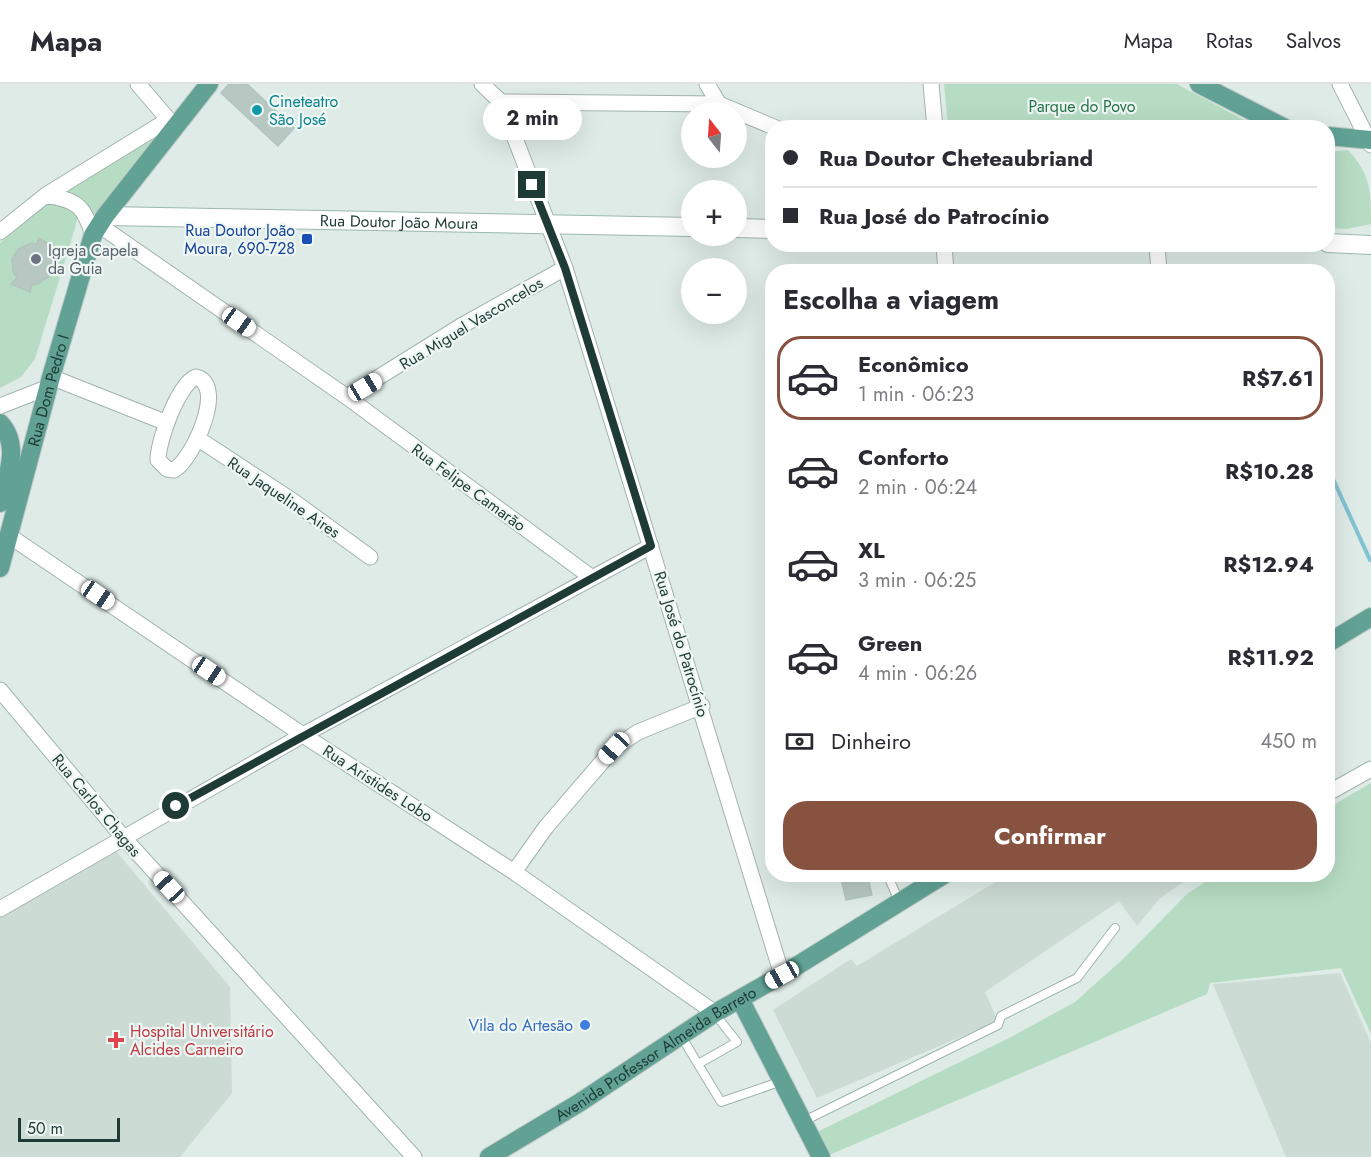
<!DOCTYPE html>
<html lang="pt">
<meta charset="utf-8">
<style>
:root{--surface:#fff;--page:#f7f7f7;--text:#2b2b33;--muted:#7c7c81;--line:#e1e1e2;--accent:#875240}
body{margin:0;font-family:Jost,sans-serif;background:var(--page);color:var(--text);height:100vh;display:flex;flex-direction:column;font-size:22px;white-space:nowrap}
*{box-sizing:border-box;margin:0}
p{font-size:20px;color:var(--muted)}
.icon{flex:none;width:33px;height:33px;fill:none;stroke:currentColor;stroke-width:2;stroke-linecap:round;stroke-linejoin:round}
.map{position:relative;flex:1;overflow:hidden}
.drawer{position:absolute;left:765px;top:180px;width:570px;height:618px;display:flex;flex-direction:column;background:var(--surface);border-radius:24px;box-shadow:0 6px 24px #0002}
.drawer>*{flex:none}
.top-card{position:absolute;left:765px;top:36px;width:570px;height:132px;border-radius:24px;box-shadow:0 6px 24px #0002;display:grid;align-content:center;height:132px;padding:0 18px;background:var(--surface)}
.needle{width:39px;rotate:343deg}
.controls{position:absolute;left:681px;top:18px;display:grid;gap:12px}
.controls a{display:grid;place-items:center;width:66px;height:66px;border-radius:50%;background:var(--surface);box-shadow:0 6px 24px #0002;font-size:30px}
.scale{position:absolute;left:18px;bottom:15px;width:102px;box-sizing:border-box;padding-left:6px;border:3px solid #1f3b35;border-top:0;font-size:16px;line-height:21px;white-space:nowrap;color:#1f3b35;-webkit-text-stroke:4px #eff7f4;paint-order:stroke}
.end{position:absolute;width:27px;height:27px;margin:-14px;border:8px solid #1f3b35;background:#fff;box-shadow:0 0 0 3px #fff}
.from{border-radius:50%}
.bubble{position:absolute;height:42px;border-radius:21px;background:var(--surface);box-shadow:0 6px 24px #0002;font-size:20px;font-weight:700;line-height:42px;text-align:center}
.car{position:absolute;width:18px;height:36px;margin:-18px -9px;border-radius:8px;box-shadow:0 0 4px 2px #0007;background:linear-gradient(#fff 24%,#345 0 40%,#fff 0 76%,#345 0 86%,#fff 0)}
.top-card b{display:flex;align-items:center;gap:21px;height:57px;font-size:22px}
.top-card b+b{border-top:2px solid var(--line)}
.top-card i{width:15px;height:15px;background:var(--text)}
ul{padding:0;list-style:none}
li{display:flex;align-items:center;gap:18px;height:84px;margin:0 12px 9px;padding:0 6px;border:3px solid transparent;border-radius:24px}
li div{flex:1}
li b{display:block;font-size:22px}
li em{font-style:normal;font-weight:700}
li.selected{border-color:var(--accent)}
li>.icon{width:54px;height:54px;stroke-width:1.5}
h2{padding:0 18px;font-size:27px;line-height:72px}
.pay{display:flex;align-items:center;gap:15px;height:66px;padding:0 18px;font-size:22px}
.pay p{margin-inline-start:auto}
.primary-button{display:flex;gap:12px;margin-top:auto;padding:12px 18px}
.primary-button a{flex:1;height:69px;border-radius:24px;background:var(--accent);color:#fff;font-size:24px;font-weight:700;line-height:69px;text-align:center}
header{display:flex;align-items:center;gap:36px;box-sizing:border-box;height:84px;padding:0 30px;background:var(--surface);border-bottom:2px solid var(--line)}
header strong{font-size:28px}
nav{display:flex;gap:33px;margin-inline-start:auto;font-size:21px}
.map>svg:first-child{display:block}
</style>
<header>
<strong>Mapa</strong>
<nav><a>Mapa</a><a>Rotas</a><a>Salvos</a></nav>
</header>
<div class="map">
<svg width="1371" height="1073" viewBox="0 0 1371 1073">
<rect width="100%" height="100%" fill="#deebe6"/>
<path fill="#cddbd5" d="M115 766 230 903 232 1009 180 1073H0V832Z
M1191 790 1192 792 1160 814 1137 842 1119 817 985 908 998 937 817 1014 773 926 851 875 857 882 1007 791Z
M1340 889 1371 959V1073H1286L1213 900Z"/>
<path fill="#b6ddc3" d="M944 0H1177L1257 43H948Z
M157 47 164 49 93 131 60 109Z
M1348 66C1371 91 1371 107 1371 140L1347 145 1328 144V68Z
M52 115 67 121 78 131 75 144 35 275 21 293 0 304V159Z
M1371 699V950L1341 884 1210 899 1207 910 829 1071 817 1048 1011 953 1075 918 1123 875 1187 810 1216 791 1328 790V724Z"/>
<g fill="none" stroke-linecap="round" stroke-linejoin="round">
<path stroke="#83c2d3" stroke-width="4" d="M1271 183 1273 188
M1328 384 1370 476"/>
</g>
<path fill="#b7c8c2" stroke="#b1c4bd" stroke-width="1.5" d="M229 0H247L294 44 278 62 221 9Z
M39 154 52 162 48 169 53 180 49 192 38 200 32 201 30 208 11 200 17 194 13 187 12 175 18 165 31 159 37 160Z
M840 790H867L872 811 846 816Z"/>
<g fill="none" stroke-linecap="round" stroke-linejoin="round">
<defs>
<path id="lane" d="M887 790 899 817
M681 952 721 1018 782 997
M698 980 737 958 715 930
M804 1037 998 941 1001 932 1077 894 1115 844"/>
<path id="street" d="M138 0 174 42
M482 0 501 18 565 184 782 891
M707 0 719 20
M931 0 935 44
M1340 0 1371 61
M501 18 719 20 776 44
M46 111C77 116 84 122 93 151
M99 141 347 313 591 493
M0 148 46 111 168 36
M944 160 946 188
M1157 160 1159 188
M51 293 167 339
M196 293C227 301 193 375 174 386L167 385 158 376C158 357 178 300 196 293Z
M347 313 461 242 565 184
M0 322 49 303
M197 354 293 417 370 473
M8 451 303 651 514 788 715 929
M0 606 123 753 414 1073
M1328 709 1371 685
M514 788 546 743 614 664 638 648 702 622
M0 825 303 651 651 462"/>
<g id="secondary">
<path id="s1" d="M105 132 692 143"/>
<path d="M736 144 772 145"/>
<path d="M1328 159 1371 161"/>
</g>
<g id="primary">
<path d="M1199 0 1285 44"/>
<path d="M1328 52 1371 56"/>
<path d="M0 339C21 361 7 393 0 419"/>
<path id="s2" d="M0 484 51 293 93 151 105 132 209 0"/>
<path d="M1328 559 1371 533"/>
<path d="M740 915 821 1073"/>
<path id="s3" d="M489 1073 579 1019 715 929 782 891 945 790"/>
</g>
</defs>
<use href="#lane" stroke="#a1b3ad" stroke-width="10"/>
<use href="#street" stroke="#a1b3ad" stroke-width="17"/>
<use href="#secondary" stroke="#9db7af" stroke-width="20"/>
<use href="#primary" stroke="#c0c8c6" stroke-width="20"/>
<use href="#lane" stroke="#fff" stroke-width="8"/>
<use href="#street" stroke="#fff" stroke-width="15"/>
<use href="#secondary" stroke="#fff" stroke-width="18"/>
<use href="#primary" stroke="#61a295" stroke-width="18"/>
</g>
<g fill="none" stroke-linecap="round" stroke-linejoin="round">
<path stroke="#1f3b35" stroke-width="8" d="M176 722 651 462 565 184 532 101"/>
</g>
<circle fill="#0f9aa8" stroke="#eff7f4" stroke-width="2" cx="257" cy="26" r="6"/>
<rect fill="#1a4fb4" stroke="#eff7f4" stroke-width="2" x="301" y="149" width="12" height="12" rx="3"/>
<circle fill="#6b7280" stroke="#eff7f4" stroke-width="2" cx="36" cy="175" r="6"/>
<circle fill="#3f7fe0" stroke="#eff7f4" stroke-width="2" cx="585" cy="941" r="6"/>
<path fill="#e0444e" stroke="#eff7f4" stroke-width="2" d="M113 947h6v6h6v6h-6v6h-6v-6h-6v-6h6z"/>
<g text-anchor="middle" stroke-width="4.5" stroke-linejoin="round" paint-order="stroke">
<g font-size="16" fill="#0d838f" stroke="#eff7f4" text-anchor="start">
<text x="269" y="23">Cineteatro<tspan x="269" dy="18">São José</tspan></text>
</g>
<g font-size="16" fill="#287349" stroke="#eff7f4">
<text x="1082" y="28">Parque do Povo</text>
</g>
<g font-size="16" fill="#1f3b35" stroke="#eff7f4">
<text dy="6" stroke="none"><textPath href="#s1" startOffset="294">Rua Doutor João Moura</textPath></text>
<text transform="translate(471 239) rotate(-31)" y="6">Rua Miguel Vasconcelos</text>
<text dy="6" stroke="none"><textPath href="#s2" startOffset="184">Rua Dom Pedro I</textPath></text>
<text transform="translate(469 403) rotate(36)" y="6">Rua Felipe Camarão</text>
<text transform="translate(284 413) rotate(34)" y="6">Rua Jaqueline Aires</text>
<text transform="translate(682 560) rotate(73)" y="6">Rua José do Patrocínio</text>
<text transform="translate(378 699) rotate(33)" y="6">Rua Aristides Lobo</text>
<text transform="translate(97 721) rotate(50)" y="6">Rua Carlos Chagas</text>
<text dy="6" stroke="none"><textPath href="#s3" startOffset="196">Avenida Professor Almeida Barreto</textPath></text>
</g>
<g font-size="16" fill="#164399" stroke="#eff7f4" text-anchor="end">
<text x="295" y="152">Rua Doutor João<tspan x="295" dy="18">Moura, 690-728</tspan></text>
</g>
<g font-size="16" fill="#5b616d" stroke="#eff7f4" text-anchor="start">
<text x="48" y="172">Igreja Capela<tspan x="48" dy="18">da Guia</tspan></text>
</g>
<g font-size="16" fill="#366cbe" stroke="#eff7f4" text-anchor="end">
<text x="573" y="947">Vila do Artesão</text>
</g>
<g font-size="16" fill="#be3a42" stroke="#eff7f4" text-anchor="start">
<text x="130" y="953">Hospital Universitário<tspan x="130" dy="18">Alcides Carneiro</tspan></text>
</g>
</g>
</svg>
<div class="controls">
<a><svg class="needle" viewBox="-14 -14 28 28"><path d="M0-13l5 13h-10z" fill="#e53935"/><path d="M0 13l5-13h-10z" fill="#7c7c81"/></svg></a>
<a>+</a>
<a>−</a>
</div>
<div class="scale">50 m</div>
<i class="end from" style="left:176px;top:722px"></i>
<i class="end" style="left:532px;top:101px"></i>
<div class="bubble" style="left:483px;top:14px;width:99px">2 min</div>
<i class="car" style="left:239px;top:238px;rotate:125deg"></i>
<i class="car" style="left:365px;top:303px;rotate:59deg"></i>
<i class="car" style="left:98px;top:511px;rotate:124deg"></i>
<i class="car" style="left:209px;top:587px;rotate:124deg"></i>
<i class="car" style="left:614px;top:664px;rotate:223deg"></i>
<i class="car" style="left:169px;top:803px;rotate:317deg"></i>
<i class="car" style="left:782px;top:891px;rotate:241deg"></i>
<div class="top-card">
<b><i class="from"></i>Rua Doutor Cheteaubriand</b>
<b><i></i>Rua José do Patrocínio</b>
</div>
<section class="drawer">
<h2>Escolha a viagem</h2>
<ul>
<li class="selected"><svg class="icon" aria-label="car" viewBox="0 0 24 24"><path d="M5 17H2v-5l4-1 3-4h7l3 4 3 1v5h-3M9 17h6M6 11h13"/><circle cx="7" cy="17" r="2"/><circle cx="17" cy="17" r="2"/></svg><div><b>Econômico</b><p>1 min · 06:23</p></div><em>R$7.61</em></li>
<li><svg class="icon" aria-label="car" viewBox="0 0 24 24"><path d="M5 17H2v-5l4-1 3-4h7l3 4 3 1v5h-3M9 17h6M6 11h13"/><circle cx="7" cy="17" r="2"/><circle cx="17" cy="17" r="2"/></svg><div><b>Conforto</b><p>2 min · 06:24</p></div><em>R$10.28</em></li>
<li><svg class="icon" aria-label="car" viewBox="0 0 24 24"><path d="M5 17H2v-5l4-1 3-4h7l3 4 3 1v5h-3M9 17h6M6 11h13"/><circle cx="7" cy="17" r="2"/><circle cx="17" cy="17" r="2"/></svg><div><b>XL</b><p>3 min · 06:25</p></div><em>R$12.94</em></li>
<li><svg class="icon" aria-label="car" viewBox="0 0 24 24"><path d="M5 17H2v-5l4-1 3-4h7l3 4 3 1v5h-3M9 17h6M6 11h13"/><circle cx="7" cy="17" r="2"/><circle cx="17" cy="17" r="2"/></svg><div><b>Green</b><p>4 min · 06:26</p></div><em>R$11.92</em></li>
</ul>
<div class="pay"><svg class="icon" aria-label="cash" viewBox="0 0 24 24"><path d="M3 7h18v10H3z"/><circle cx="12" cy="12" r="2"/></svg>Dinheiro<p>450 m</p></div>
<div class="primary-button"><a>Confirmar</a></div>
</section>
</div>
